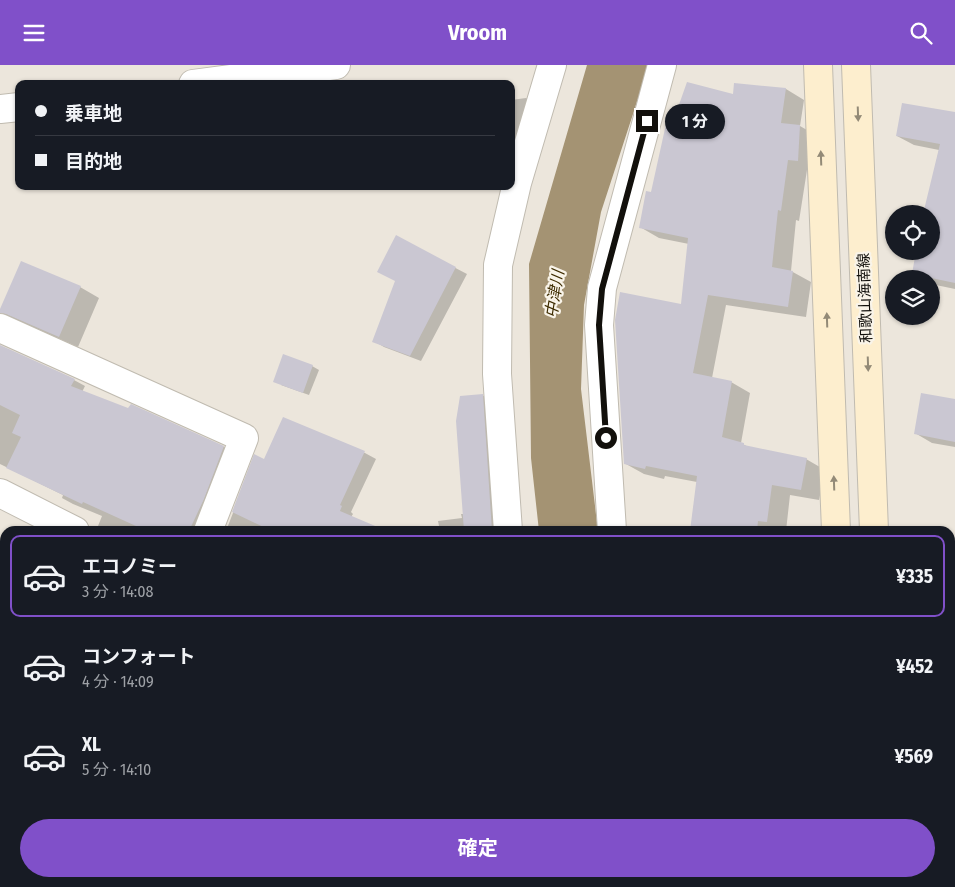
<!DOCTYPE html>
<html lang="ja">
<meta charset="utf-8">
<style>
:root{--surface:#171b24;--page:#20242c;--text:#f1f3f6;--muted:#9ea1a6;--line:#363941;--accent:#8050c9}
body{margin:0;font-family:"Fira Sans Condensed","Noto Sans JP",sans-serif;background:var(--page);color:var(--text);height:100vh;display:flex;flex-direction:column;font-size:19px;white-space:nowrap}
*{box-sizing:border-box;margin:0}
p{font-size:16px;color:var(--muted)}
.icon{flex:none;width:28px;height:28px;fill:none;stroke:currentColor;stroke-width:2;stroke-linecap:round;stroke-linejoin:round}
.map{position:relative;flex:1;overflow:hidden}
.drawer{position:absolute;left:0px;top:461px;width:955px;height:361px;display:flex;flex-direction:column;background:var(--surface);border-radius:15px 15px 0 0;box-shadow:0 1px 4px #0004}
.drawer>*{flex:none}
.top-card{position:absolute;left:15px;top:15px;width:500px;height:110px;border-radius:10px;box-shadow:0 1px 4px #0004;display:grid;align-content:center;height:110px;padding:0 20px;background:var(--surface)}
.buttons{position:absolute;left:885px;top:140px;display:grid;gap:10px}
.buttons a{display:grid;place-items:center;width:55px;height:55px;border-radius:50%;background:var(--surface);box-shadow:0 1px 4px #0004;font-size:25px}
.end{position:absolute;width:22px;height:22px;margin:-11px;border:6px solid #12100c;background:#fff;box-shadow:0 0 0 2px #fff}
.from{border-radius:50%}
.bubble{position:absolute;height:35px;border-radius:18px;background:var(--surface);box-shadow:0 1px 4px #0004;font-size:16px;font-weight:700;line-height:35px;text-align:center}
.top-card b{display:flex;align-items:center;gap:18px;height:48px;font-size:19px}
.top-card b+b{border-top:1px solid var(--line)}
.top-card i{width:12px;height:12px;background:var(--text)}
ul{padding:9px 0 0;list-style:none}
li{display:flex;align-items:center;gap:15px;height:82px;margin:0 10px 8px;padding:0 10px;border:2px solid transparent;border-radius:10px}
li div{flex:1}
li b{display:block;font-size:19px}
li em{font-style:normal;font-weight:700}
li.on{border-color:var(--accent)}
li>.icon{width:45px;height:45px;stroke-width:1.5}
.cta{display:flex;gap:10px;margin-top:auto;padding:10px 20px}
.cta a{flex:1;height:58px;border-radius:30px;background:var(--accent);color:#fff;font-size:20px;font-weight:700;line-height:58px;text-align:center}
header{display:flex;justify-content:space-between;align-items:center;height:65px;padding:0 20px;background:var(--accent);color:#fff;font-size:22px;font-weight:700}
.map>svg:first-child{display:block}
</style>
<header><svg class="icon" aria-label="menu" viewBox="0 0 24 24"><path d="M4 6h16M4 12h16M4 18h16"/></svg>Vroom<svg class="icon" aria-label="search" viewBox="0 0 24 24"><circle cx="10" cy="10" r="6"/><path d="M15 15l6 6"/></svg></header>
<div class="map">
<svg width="955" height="822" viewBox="0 0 955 822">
<rect width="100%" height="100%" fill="#ece6dc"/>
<path fill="#a49373" d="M587 0H649L601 147 584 240 581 324 598 466H539L531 393 529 199Z
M574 818H633V822H575Z"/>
<path fill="#0003" d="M786 24 804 35 800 61 819 72 816 106 807 105 799 156 796 155 791 206 811 217 806 252 726 240 712 313 731 317 750 328 741 378 750 383 806 394 825 405 819 435 790 430 786 466H684V463H691L697 417 665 411 664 414 644 409 626 399 683 240 689 179 659 173 640 162 676 53 734 30Z
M526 33 532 37 511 102V35Z
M955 48V224L931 219V214H922L913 209 931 186V149H917V145L925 147 939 85 914 80 897 71Z
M396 172 467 209 421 296 384 282 374 276 396 216Z
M22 198 80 222 99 233 78 282 26 259 19 258 0 247Z
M0 281 74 315 85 321 82 327 224 382 235 389 205 466H96L102 451 73 439 62 433 63 430 0 399Z
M312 301 319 305 309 330 281 320Z
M482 330 494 337 503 466H440L438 456 462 453 461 449H464Z
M955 336V382L932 378 915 368Z
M284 354 365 388 376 394 351 447 353 449 351 452 378 466H226L255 391 265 395Z
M950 491 955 492V584L950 583Z
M950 650 955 651V765H950Z
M97 818H114V821Z
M220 818H365L364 822H219Z
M415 818H535L536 822H415Z"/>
<path fill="#cac7d2" d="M687 17 733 29 734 18 786 23 781 58 800 60 798 96 788 95 781 146 778 145 772 202 793 206 788 242 708 230 693 308 732 316 722 372 744 378V380L807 393 801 425 772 420 767 457 758 456 757 466H690L697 411 646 401 645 404 624 399 615 255 620 227 681 239 688 173 639 163 646 126 651 127 668 50 675 51Z
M902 38 955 47V218L912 209 916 186H931V149H922V145H924L940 79 896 71Z
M396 170 456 202 410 291 372 277 395 216 377 207Z
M21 196 81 221 59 272 6 249 0 248V244Z
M0 280 75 314 71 321 128 343 131 339 224 381 204 434 189 466H147L83 437 82 439 6 403 21 372 12 368 20 350 0 340Z
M283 289 313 300 303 328 273 317Z
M921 328 955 334V377L914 369Z
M483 329 492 466H464L456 356 460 331Z
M283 352 365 386 340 440 342 441 340 446 387 466H272L232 447 254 389 264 394Z"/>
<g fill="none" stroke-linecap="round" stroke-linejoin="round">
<defs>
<path id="minor" d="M0 263 244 373 208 466
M0 428 75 466
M508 466 497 309 498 200 517 118 552 0
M612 466 599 260 602 223 662 0
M950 597 955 598
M553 818V822
M125 822 126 820 139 822
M370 822V818"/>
<path id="tertiary" d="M193 19 336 0
M0 44 19 42"/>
<path id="secondary" d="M818 0 836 466
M856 0 874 466
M850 818V822
M888 818V822"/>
</defs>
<use href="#minor" stroke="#c0bbb0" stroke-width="30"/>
<use href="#tertiary" stroke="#c0bbb0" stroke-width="30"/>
<use href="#secondary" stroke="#c0bbb0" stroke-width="30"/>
<use href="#minor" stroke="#fff" stroke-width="28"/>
<use href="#tertiary" stroke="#fff" stroke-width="28"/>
<use href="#secondary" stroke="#fdeece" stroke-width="28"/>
</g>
<defs><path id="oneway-solid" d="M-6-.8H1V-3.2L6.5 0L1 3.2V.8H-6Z" transform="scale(1.25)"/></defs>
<g fill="#938a77">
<use href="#oneway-solid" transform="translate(858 49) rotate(88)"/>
<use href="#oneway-solid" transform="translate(821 93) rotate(-92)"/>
<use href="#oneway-solid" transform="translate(827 255) rotate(-92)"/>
<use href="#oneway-solid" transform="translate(868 299) rotate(88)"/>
<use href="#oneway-solid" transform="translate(834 418) rotate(-92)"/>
</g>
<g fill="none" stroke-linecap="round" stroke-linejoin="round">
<path stroke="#12100c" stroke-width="6" d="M606 373 599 260 602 224 647 56"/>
</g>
<g text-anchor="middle" stroke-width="4.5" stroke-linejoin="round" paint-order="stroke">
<g font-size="15" fill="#12100c" stroke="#f9f4e9">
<text transform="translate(865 233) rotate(-92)" y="5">和歌山海南線</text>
</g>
<g font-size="16" font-style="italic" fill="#3e2c00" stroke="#f9f4e9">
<text transform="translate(554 229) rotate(-81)" y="6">中津川</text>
</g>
</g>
</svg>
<div class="buttons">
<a><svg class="icon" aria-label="locate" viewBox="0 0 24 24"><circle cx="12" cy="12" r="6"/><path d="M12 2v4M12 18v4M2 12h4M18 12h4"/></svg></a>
<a><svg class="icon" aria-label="layers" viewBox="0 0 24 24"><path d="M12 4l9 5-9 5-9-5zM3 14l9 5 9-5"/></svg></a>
</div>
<i class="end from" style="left:606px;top:373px"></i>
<i class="end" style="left:647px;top:56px"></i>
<div class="bubble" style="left:665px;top:39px;width:60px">1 分</div>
<div class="top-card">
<b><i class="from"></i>乗車地</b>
<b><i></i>目的地</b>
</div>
<section class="drawer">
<ul>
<li class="on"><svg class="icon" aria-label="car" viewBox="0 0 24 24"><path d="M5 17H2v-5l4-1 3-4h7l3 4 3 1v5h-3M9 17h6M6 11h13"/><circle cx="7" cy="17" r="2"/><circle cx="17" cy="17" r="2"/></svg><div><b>エコノミー</b><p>3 分 · 14:08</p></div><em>¥335</em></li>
<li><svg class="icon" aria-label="car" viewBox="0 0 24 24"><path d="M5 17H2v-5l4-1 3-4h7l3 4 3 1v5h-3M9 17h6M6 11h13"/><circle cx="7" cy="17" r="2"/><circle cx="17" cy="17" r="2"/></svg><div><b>コンフォート</b><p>4 分 · 14:09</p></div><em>¥452</em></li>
<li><svg class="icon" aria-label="car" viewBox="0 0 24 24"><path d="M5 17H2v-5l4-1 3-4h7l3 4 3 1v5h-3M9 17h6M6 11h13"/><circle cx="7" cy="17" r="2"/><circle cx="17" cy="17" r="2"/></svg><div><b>XL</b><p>5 分 · 14:10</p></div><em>¥569</em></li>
</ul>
<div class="cta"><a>確定</a></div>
</section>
</div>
